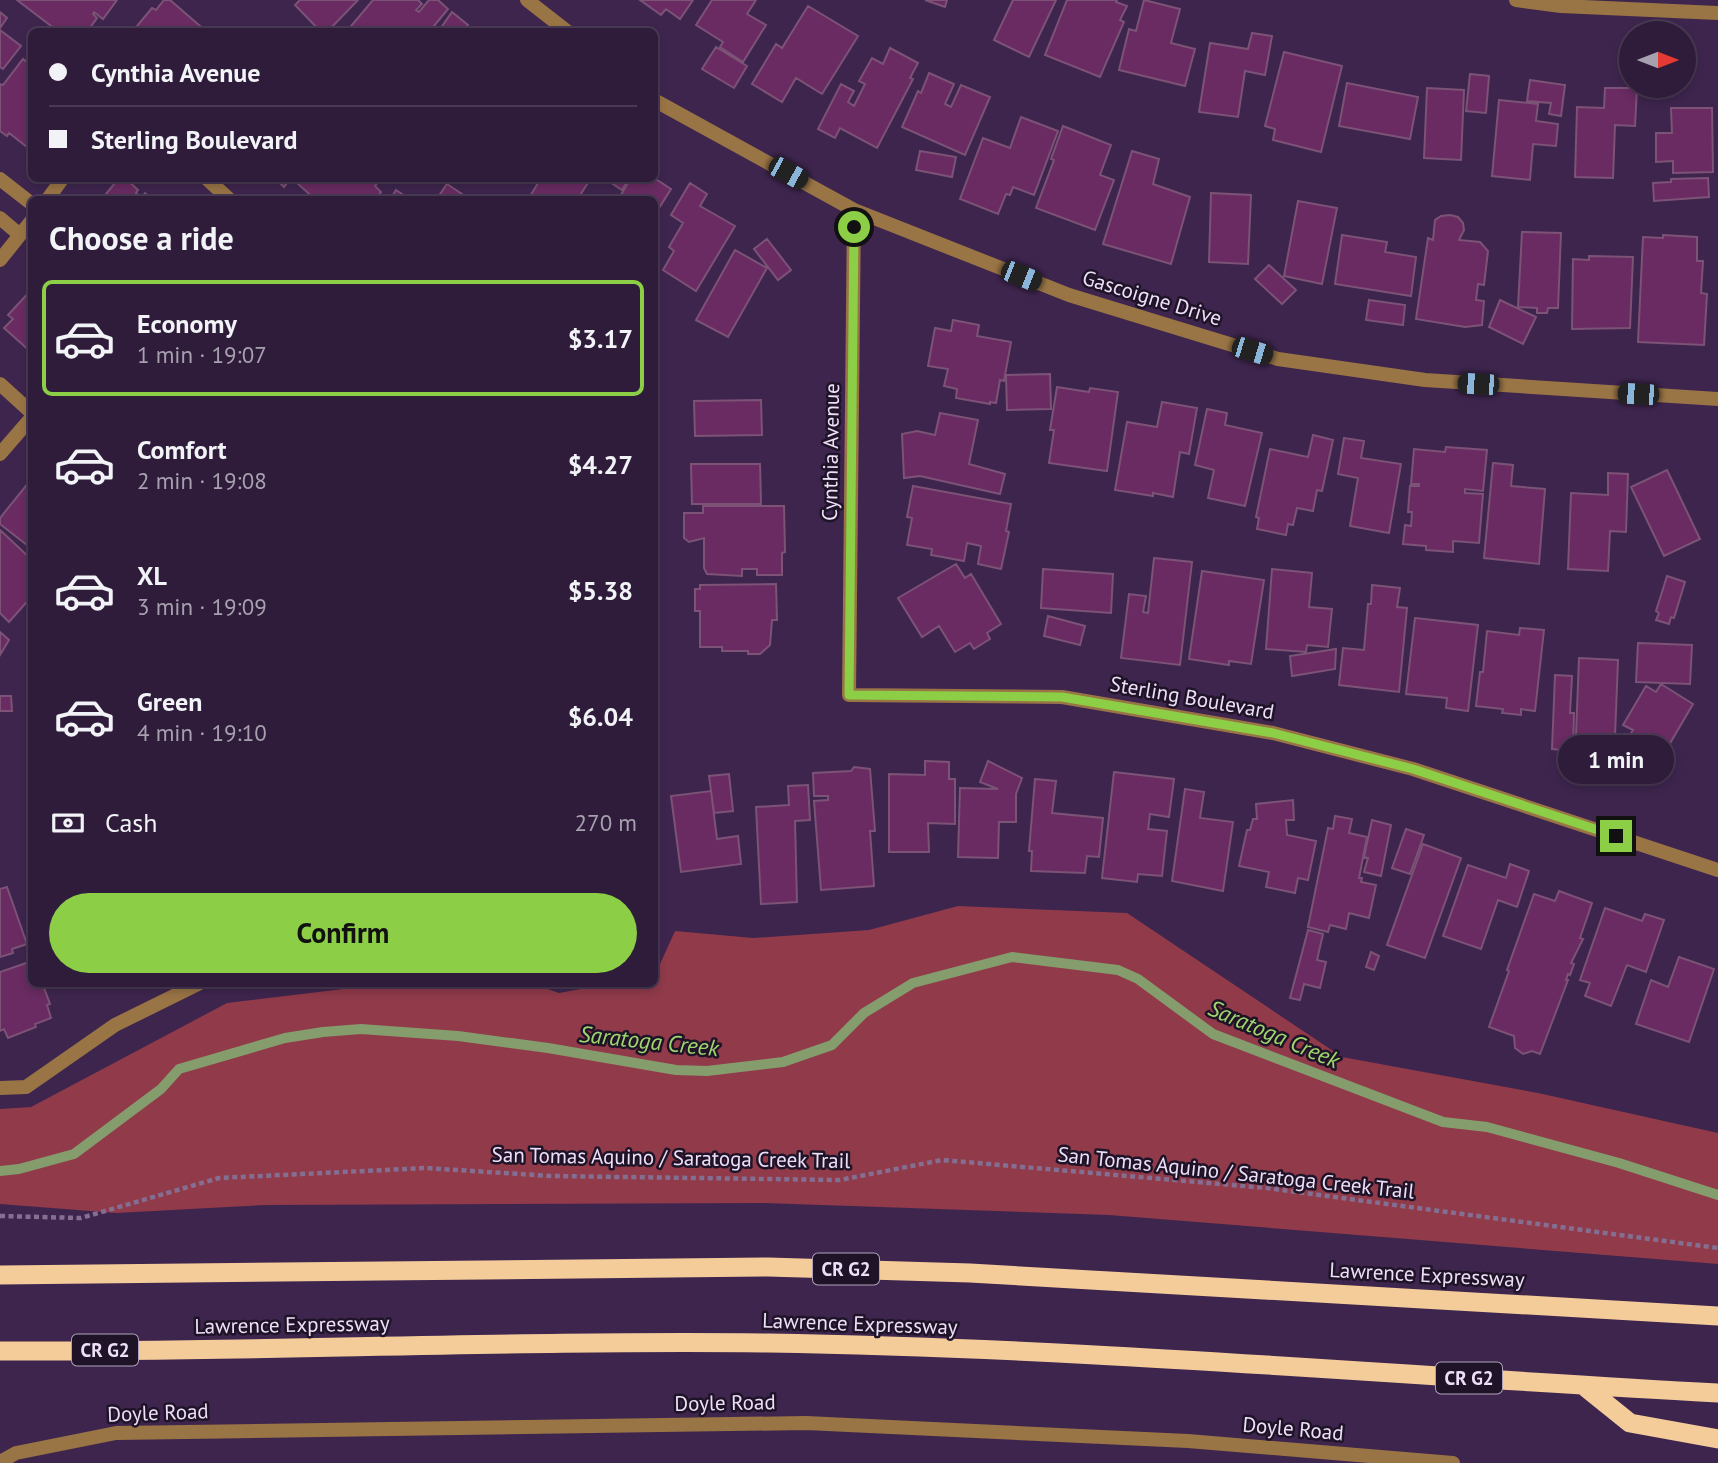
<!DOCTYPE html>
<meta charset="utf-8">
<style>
:root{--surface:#2e1c3a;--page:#3a2945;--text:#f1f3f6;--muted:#a7a1af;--line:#493a54;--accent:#8cce45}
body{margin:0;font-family:"PT Sans",sans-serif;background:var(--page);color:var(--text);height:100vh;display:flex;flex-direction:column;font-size:26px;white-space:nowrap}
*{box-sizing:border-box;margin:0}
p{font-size:23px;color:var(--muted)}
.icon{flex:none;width:38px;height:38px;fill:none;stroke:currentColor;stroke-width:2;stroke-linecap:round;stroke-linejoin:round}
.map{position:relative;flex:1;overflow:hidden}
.side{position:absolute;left:28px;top:196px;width:630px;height:791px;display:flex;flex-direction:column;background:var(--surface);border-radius:10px;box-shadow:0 4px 10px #0003,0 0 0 2px var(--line)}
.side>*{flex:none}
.banner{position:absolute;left:28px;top:28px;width:630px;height:154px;border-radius:10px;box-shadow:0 4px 10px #0003,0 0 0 2px var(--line);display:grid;align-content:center;height:154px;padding:0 21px;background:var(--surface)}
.needle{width:46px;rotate:90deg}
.controls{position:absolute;left:1619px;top:21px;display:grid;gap:14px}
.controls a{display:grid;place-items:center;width:77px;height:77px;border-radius:50%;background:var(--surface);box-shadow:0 4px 10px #0003,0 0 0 2px var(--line);font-size:35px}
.end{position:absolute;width:32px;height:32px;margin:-16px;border:9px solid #8cce45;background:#111;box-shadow:0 0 0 4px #111}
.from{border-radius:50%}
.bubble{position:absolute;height:49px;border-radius:24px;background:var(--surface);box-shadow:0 4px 10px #0003,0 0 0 2px var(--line);font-size:23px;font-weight:700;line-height:49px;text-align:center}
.car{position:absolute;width:21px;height:42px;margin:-21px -10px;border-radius:9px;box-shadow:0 0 5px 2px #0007;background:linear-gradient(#222 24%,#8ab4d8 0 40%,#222 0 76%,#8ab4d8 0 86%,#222 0)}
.banner b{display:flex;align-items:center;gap:24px;height:66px;font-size:26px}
.banner b+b{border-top:2px solid var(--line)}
.banner i{width:18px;height:18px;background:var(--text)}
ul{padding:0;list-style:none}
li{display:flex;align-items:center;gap:21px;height:116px;margin:0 14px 10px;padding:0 7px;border:4px solid transparent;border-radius:10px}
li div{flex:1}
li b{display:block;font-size:26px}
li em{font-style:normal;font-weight:700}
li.on{border-color:var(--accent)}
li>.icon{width:63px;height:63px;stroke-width:1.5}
h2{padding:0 21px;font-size:32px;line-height:84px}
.pay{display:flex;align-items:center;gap:18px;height:77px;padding:0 21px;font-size:26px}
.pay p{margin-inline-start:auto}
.button{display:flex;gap:14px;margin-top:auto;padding:14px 21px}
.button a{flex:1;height:80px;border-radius:42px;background:var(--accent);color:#111;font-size:28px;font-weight:700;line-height:80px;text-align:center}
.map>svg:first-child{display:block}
</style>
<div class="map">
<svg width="1718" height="1463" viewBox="0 0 1718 1463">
<rect width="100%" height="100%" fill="#3e254e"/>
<path fill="#903a4a" d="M958 906 1127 913 1342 1057 1538 1093 1718 1133V1264L1109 1215 764 1203 265 1205 116 1213 0 1204V1109L31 1107 227 1003 385 984H533L559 993 608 984H654L655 975 675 931 753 938 869 930Z"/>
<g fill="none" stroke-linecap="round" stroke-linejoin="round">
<path stroke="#859c6d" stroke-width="10" d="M0 1171 19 1169 74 1154 161 1089 179 1069 285 1038 323 1032 361 1029 458 1036 548 1048 676 1070 707 1071 783 1062 832 1045 864 1013 913 983 1012 957 1118 970 1138 979 1213 1034 1443 1122 1487 1127 1619 1163 1718 1195"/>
</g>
<path fill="#692b62" stroke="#7c5276" stroke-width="2" d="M17 0H117L103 19 94 12 93 14 97 18 87 32H59Z
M164 0H170L207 32H132L152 8 156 10Z
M300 0H358L327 32H321L295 5Z
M373 0H418L422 4 416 10 419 12 429 0H438L448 9 429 32H346Z
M640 0H693L680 19 666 9 661 15Z
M712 0H756L747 14 766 25 743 62 720 47 723 42 696 25Z
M925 0H947L945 7Z
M1013 0H1056L1029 57 994 40Z
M1067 0H1117L1116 2 1127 6 1120 20 1124 22 1100 77 1045 55Z
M1144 0 1180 9 1171 43 1195 49 1185 86 1119 70 1129 29 1136 31Z
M808 6 858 36 822 94 796 78 782 102 752 84 776 44 782 48Z
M0 12 7 18 0 28Z
M452 12 468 25 463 32H438Z
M0 30 21 46 3 69 0 67Z
M1252 33 1272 36 1265 75 1245 71 1238 117 1199 112 1210 43 1248 49Z
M716 47 747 66 734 88 702 69Z
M890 48 918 63 910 78 913 79 877 148 840 128 835 138 818 129 841 84 854 91 848 102 854 106 865 84 859 81 872 58 883 64Z
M1284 52 1342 66 1321 152 1273 140 1275 129 1265 126Z
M23 59 32 66V151L9 133 7 136 0 131V84L3 85Z
M929 73 954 84 945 104 951 107 961 85 990 97 965 155 902 127 918 91 921 93Z
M1470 74 1489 76 1486 113 1466 111Z
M1530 80 1565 85 1561 116 1549 114 1551 103 1527 101Z
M1347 83 1418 97 1410 139 1339 126Z
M1427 88 1464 90 1461 160 1424 158Z
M1605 88H1637L1635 126 1615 125 1613 178 1575 177 1577 107 1604 108Z
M1499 100 1538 104 1536 121 1558 124 1556 146 1533 144 1530 180 1492 176Z
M1671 108H1712L1713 172 1673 173V161L1656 162V133H1672Z
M1021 117 1058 131 1034 195 1013 187 1010 195 1006 194 998 214 960 199 983 138 1010 148Z
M1063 126 1111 145 1100 175 1114 180 1095 230 1036 208 1054 160 1051 159Z
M920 151 956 157 952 177 916 170Z
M1132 151 1159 159 1153 184 1190 197 1171 264 1103 244Z
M119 178H125L138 190 136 193 142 198 145 193 152 200H101Z
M275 178H291L284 187Z
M303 178H381L375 186 381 192 375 200H316L298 184Z
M541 178H591L577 200H532L529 198Z
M604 178H629L622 190Z
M631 178H654L671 189 654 216V200H618Z
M1708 178 1709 197 1654 201 1653 183 1671 182V179Z
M690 183 707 194 700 206 735 226 696 291 663 270 674 251 669 247 683 223 671 215Z
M447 184 462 194 459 200H436Z
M396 190 411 200H390Z
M1211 193 1251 195 1248 264 1209 262Z
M1298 201 1337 208 1322 284 1284 276Z
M1450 215 1458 217 1463 223 1464 230 1459 240 1480 242 1488 251 1484 285 1478 284 1476 300 1484 301 1482 325 1465 327 1416 319 1428 238 1433 240 1435 220 1441 216Z
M1522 232 1561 233 1558 308H1548L1547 313H1537V308L1518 307Z
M1342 235 1387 242 1385 252 1416 257 1411 296 1335 284Z
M1663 235 1697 237V261H1703L1701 293 1707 294 1704 345 1638 342 1643 237 1663 238Z
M767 239 791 270 778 280 754 249Z
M735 250 767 268 728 337 696 320Z
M1589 256 1633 257 1630 328 1572 329 1573 259 1589 260Z
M1269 265 1296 290 1282 304 1255 279Z
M32 289V353L4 328 13 319 8 315Z
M1369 300 1405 305 1403 325 1366 320Z
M1500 300 1536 317 1523 344 1489 327Z
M953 320 979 325 977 336 1011 342 1004 381 1000 380 996 403 990 402V404L956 398 957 389 944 386 948 369 928 366 935 328 951 331Z
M1050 374 1051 409 1007 410 1006 375Z
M1057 387 1089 392 1090 388 1118 392 1107 471 1049 463 1054 430H1050Z
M761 400 762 435 695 436 694 401Z
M1162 402 1197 408 1189 454 1180 452 1173 497 1153 493V496L1115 490 1127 422 1157 427Z
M1207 409 1227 413 1225 425 1262 433 1245 506 1208 498 1214 470 1195 465Z
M940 413 978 420 969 464 1005 474 1000 494 920 476 904 478 902 434 917 431 935 435Z
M1313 435 1333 440 1322 491 1317 490 1313 511 1297 508 1293 525 1288 524 1286 535 1257 529 1259 518 1256 517 1270 449 1308 457Z
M1344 438 1364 441 1361 458 1401 464 1389 533 1350 526 1358 478 1338 474Z
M1446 447 1487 450 1483 491 1465 489V493L1483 494 1479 543 1453 541V552L1426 550V546L1403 544 1405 525 1411 526 1412 512H1408L1410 486H1419V484H1411L1414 449 1445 452Z
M1493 463 1513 465 1511 486 1545 489 1539 564 1484 558Z
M691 464H760L761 504H692Z
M1667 470 1700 539 1664 556 1631 487Z
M1608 473 1628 474 1626 532 1610 531 1608 571 1568 569 1571 493 1608 495Z
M29 482H32V549L0 524V518Z
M913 486 1011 504 1006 531 1009 532 1001 569 978 564 981 546 967 543 964 561 931 555 932 549 907 545 912 518 907 517Z
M703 506H784L785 552 782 553V575H757V569H742V576L707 574 704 568V538L689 542 684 538V513H703Z
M0 530 32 560V596L9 622 0 613Z
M1154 558 1192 562 1180 665 1121 658 1129 594 1146 596 1143 612 1148 613Z
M956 564 965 578 971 574 1001 624 987 633 990 639 974 649 970 643 955 652 939 626 922 637 898 598Z
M1043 569 1113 574 1111 613 1041 608Z
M1272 569 1312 573 1309 607 1332 609 1328 647 1307 645 1306 652 1266 649Z
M1202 571 1264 580 1251 664 1229 661V665L1189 659Z
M1667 576 1685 582 1674 618 1671 617 1669 624 1656 620 1659 613 1656 611Z
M776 584 777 620H772L770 645 760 654H748V651H722V647H700V611H695V589H700V585Z
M1372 585 1400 588 1397 607 1407 608 1399 692 1339 685 1343 648 1364 650 1368 604H1371Z
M1048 616 1085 626 1080 645 1044 636Z
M1415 618 1478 625 1468 711 1446 708 1447 698 1406 694Z
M1520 628 1544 630 1535 711 1521 709V715L1502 713 1503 709 1476 706 1480 672H1483L1487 631 1519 635Z
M0 632 9 640 0 655Z
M1638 643 1692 645 1690 684 1636 682Z
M1336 649 1335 669 1292 676 1290 656Z
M1579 658 1618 660 1615 736 1576 735Z
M1555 675 1572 676 1570 713H1574L1573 751 1552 749Z
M1661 684 1693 704 1655 769 1621 749 1633 730 1623 725 1646 686 1656 692Z
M0 696H11L12 711H0Z
M925 761 949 762V779H955V824L928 823 929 852H889V774L925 775Z
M988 761 1022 778 1016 794V822H999L998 858 958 857 960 788 998 789 980 782Z
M854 767 870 769 875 831H870L874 886 821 890 814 801 828 800V796H814L813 773 851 771Z
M1114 772 1174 779 1169 817 1150 814 1148 829 1167 831 1162 876 1138 874 1137 882 1102 878Z
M729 774 733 811 714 813 709 776Z
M1035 779 1056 781 1052 813 1103 818 1099 857 1087 856 1085 873 1031 871 1032 851H1029Z
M808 785 810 820 795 821 797 902 761 904 756 807 789 805 788 786Z
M1185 789 1204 792 1200 818 1233 822 1223 891 1172 881Z
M711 791 717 839 738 836 741 864 681 872 671 796Z
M1293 800 1294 820H1286L1287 835 1316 841 1308 880 1298 878 1295 893 1266 887 1269 872 1239 866 1247 830H1250L1253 819H1257L1256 804Z
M1335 816 1352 819 1349 833 1367 837 1359 878H1362L1361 882 1376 885 1369 918 1349 913 1346 929 1330 925 1328 932 1308 927 1328 828 1333 829Z
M1372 820 1391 825 1381 876 1364 872 1368 858 1364 857Z
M1406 829 1424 835 1410 874 1392 868Z
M1423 844 1461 858 1425 958 1387 945Z
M1510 864 1529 871 1517 907 1498 900 1481 949 1443 936 1468 865 1506 878Z
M7 887 27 944 12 949 13 953 0 957V889Z
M1559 891 1592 903 1580 938 1583 939 1571 963 1574 964 1570 975 1568 974 1566 980H1568L1540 1054 1532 1051 1523 1054 1515 1048 1514 1036 1489 1027 1509 971 1507 970 1534 894 1555 901Z
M1605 908 1642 921 1645 914 1664 920 1646 972 1627 965 1611 1006 1585 996 1590 983 1580 980Z
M1308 930 1323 934 1317 960 1326 962 1320 988 1304 984 1300 1000 1290 998Z
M1371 952 1379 956 1374 970 1366 967Z
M1679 957 1714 969 1689 1042 1636 1024 1651 980 1668 987Z
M32 961V984H46L43 985 50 1004 47 1005 51 1018 35 1024 36 1027 8 1038 4 1029 0 1031V972Z"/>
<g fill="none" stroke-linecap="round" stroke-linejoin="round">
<path stroke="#846f92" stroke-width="4.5" stroke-dasharray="5 3.5" stroke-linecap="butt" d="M0 1216 81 1218 219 1178 426 1168 551 1176 840 1180 942 1160 1267 1188 1718 1248"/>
<path stroke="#997445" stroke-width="14" d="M527 0 568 32
M1516 0 1561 6 1718 13
M654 100 854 210 1069 295 1278 359 1425 380 1718 399
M206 178 230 200
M0 179 32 204
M47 200 63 178
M854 210 849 695 1062 697 1273 733 1413 769 1718 870
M0 218 20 235
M0 260 32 220
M0 384 32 413
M0 454 32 417
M0 1088 26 1087 115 1025 198 984
M0 1462 16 1453 116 1433 806 1423 1188 1441 1453 1463"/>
<path stroke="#f4cc9a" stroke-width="19" d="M0 1275 768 1267 970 1273 1718 1316
M0 1351C256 1352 513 1340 769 1343 1086 1348 1402 1376 1718 1393
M1584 1386 1630 1423 1718 1439"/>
</g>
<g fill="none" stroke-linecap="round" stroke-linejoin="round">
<path stroke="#8cce45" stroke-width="9" d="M854 227 849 695 1062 697 1273 733 1413 769 1616 836"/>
</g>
<g text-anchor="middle" stroke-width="5" stroke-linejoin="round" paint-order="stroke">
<g fill="#1f1427" stroke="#b0a2ba" stroke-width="2">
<rect x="813" y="1253.5" width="66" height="31" rx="5"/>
<rect x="72" y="1334.5" width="66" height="31" rx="5"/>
<rect x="1436" y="1362.5" width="66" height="31" rx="5"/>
</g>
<g font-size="19" font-weight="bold" fill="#eedff9">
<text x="846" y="1276">CR G2</text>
<text x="105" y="1357">CR G2</text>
<text x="1469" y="1385">CR G2</text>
</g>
<g font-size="21" fill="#eedff9" stroke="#1f1427">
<text transform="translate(1152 298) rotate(17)" y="7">Gascoigne Drive</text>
<text transform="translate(831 452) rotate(-89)" y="7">Cynthia Avenue</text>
<text transform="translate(1192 698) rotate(10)" y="7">Sterling Boulevard</text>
<text transform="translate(671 1158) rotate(1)" y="7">San Tomas Aquino / Saratoga Creek Trail</text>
<text transform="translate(1236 1173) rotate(6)" y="7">San Tomas Aquino / Saratoga Creek Trail</text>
<text transform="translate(1427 1275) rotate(3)" y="7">Lawrence Expressway</text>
<text transform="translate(860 1324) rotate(2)" y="7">Lawrence Expressway</text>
<text transform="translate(292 1325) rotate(-1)" y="7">Lawrence Expressway</text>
<text transform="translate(725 1403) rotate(-1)" y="7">Doyle Road</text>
<text transform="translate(158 1413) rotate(-2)" y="7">Doyle Road</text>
<text transform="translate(1293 1429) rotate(5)" y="7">Doyle Road</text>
</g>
<g font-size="23" font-style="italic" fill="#a0d66e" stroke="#1f1427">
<text transform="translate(1274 1034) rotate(23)" y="8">Saratoga Creek</text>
<text transform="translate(649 1041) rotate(6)" y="8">Saratoga Creek</text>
</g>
</g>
</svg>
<div class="controls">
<a><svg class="needle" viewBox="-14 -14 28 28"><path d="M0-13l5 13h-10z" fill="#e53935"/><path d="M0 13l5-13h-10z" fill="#a7a1af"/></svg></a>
</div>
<i class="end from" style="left:854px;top:227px"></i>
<i class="end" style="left:1616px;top:836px"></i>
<div class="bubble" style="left:1558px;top:735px;width:116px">1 min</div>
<i class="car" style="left:788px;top:173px;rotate:119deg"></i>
<i class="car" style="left:1021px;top:276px;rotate:112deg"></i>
<i class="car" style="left:1252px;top:351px;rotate:107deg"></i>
<i class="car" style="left:1478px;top:384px;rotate:273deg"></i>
<i class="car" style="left:1638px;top:394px;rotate:273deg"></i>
<div class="banner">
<b><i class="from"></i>Cynthia Avenue</b>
<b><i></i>Sterling Boulevard</b>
</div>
<section class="side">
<h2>Choose a ride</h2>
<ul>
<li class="on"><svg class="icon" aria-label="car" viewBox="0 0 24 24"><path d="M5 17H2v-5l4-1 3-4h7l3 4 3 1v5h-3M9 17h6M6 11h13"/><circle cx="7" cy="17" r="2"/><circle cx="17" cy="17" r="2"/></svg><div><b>Economy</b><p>1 min · 19:07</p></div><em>$3.17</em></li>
<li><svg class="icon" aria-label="car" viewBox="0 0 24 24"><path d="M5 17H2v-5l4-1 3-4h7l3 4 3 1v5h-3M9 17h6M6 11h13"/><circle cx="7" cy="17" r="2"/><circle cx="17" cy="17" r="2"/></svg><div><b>Comfort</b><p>2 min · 19:08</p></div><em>$4.27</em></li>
<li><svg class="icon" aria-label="car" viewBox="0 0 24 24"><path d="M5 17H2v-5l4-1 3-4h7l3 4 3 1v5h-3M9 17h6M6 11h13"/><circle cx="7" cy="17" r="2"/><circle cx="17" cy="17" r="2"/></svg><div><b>XL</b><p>3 min · 19:09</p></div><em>$5.38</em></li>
<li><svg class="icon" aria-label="car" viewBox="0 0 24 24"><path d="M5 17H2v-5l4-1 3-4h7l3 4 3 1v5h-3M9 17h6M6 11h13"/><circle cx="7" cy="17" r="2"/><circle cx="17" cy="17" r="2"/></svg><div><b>Green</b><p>4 min · 19:10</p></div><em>$6.04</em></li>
</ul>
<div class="pay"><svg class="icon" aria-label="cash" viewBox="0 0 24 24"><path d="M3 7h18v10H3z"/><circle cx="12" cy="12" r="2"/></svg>Cash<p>270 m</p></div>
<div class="button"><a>Confirm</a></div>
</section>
</div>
